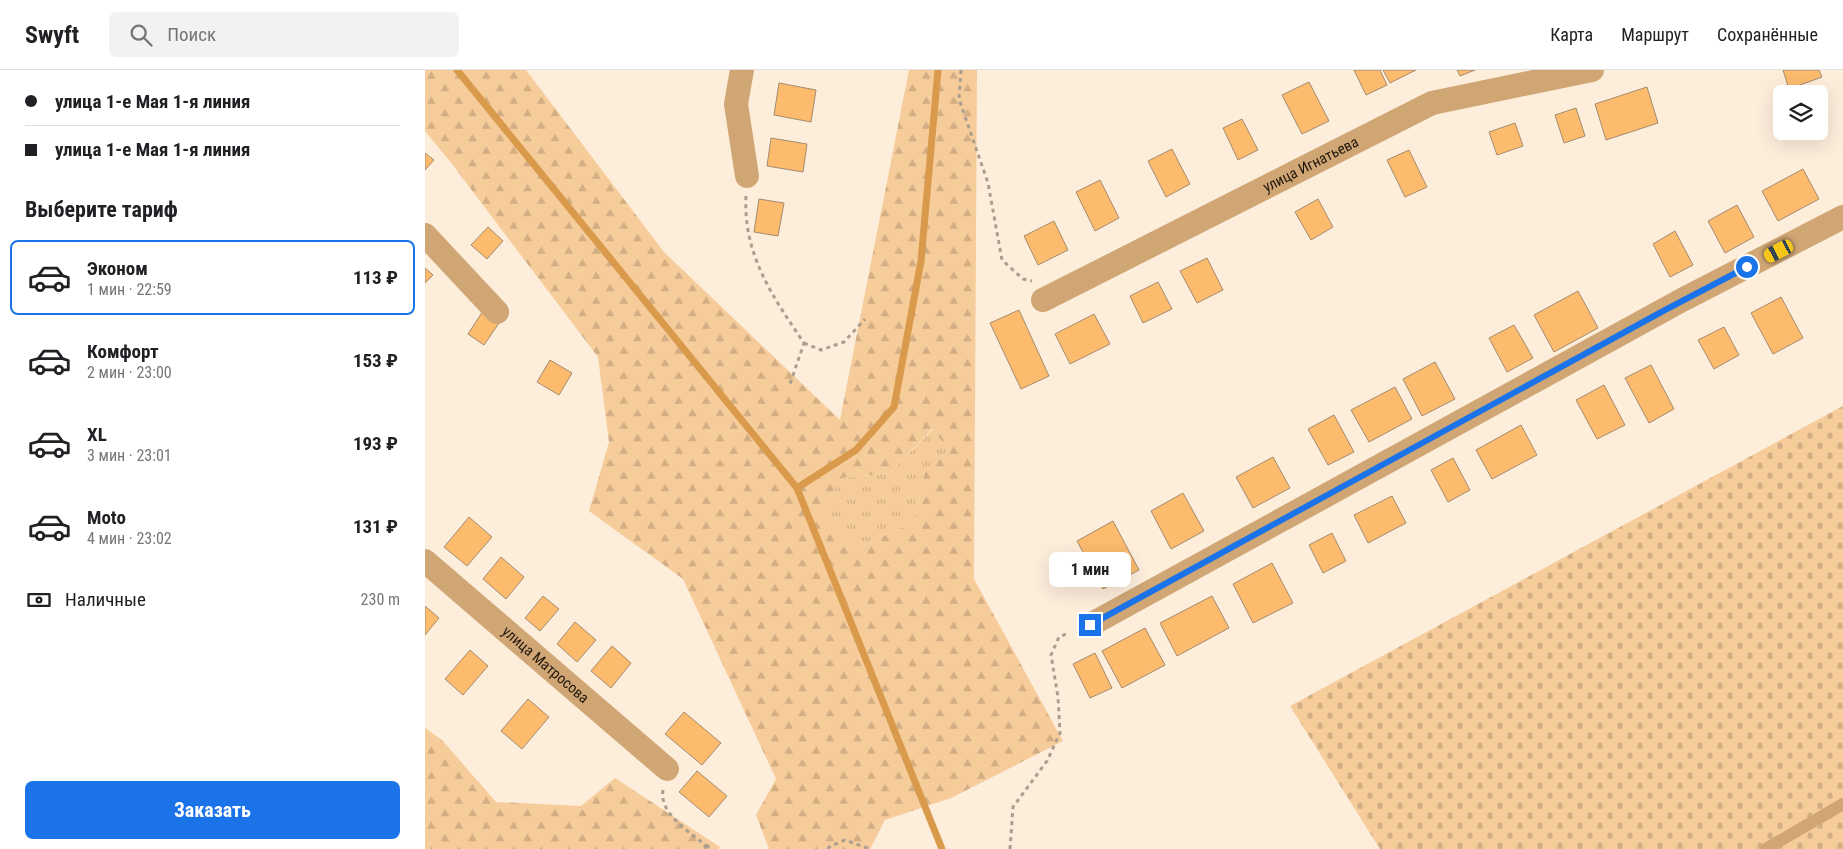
<!DOCTYPE html>
<html lang="ru">
<meta charset="utf-8">
<style>
:root{--surface:#fff;--page:#f2f2f2;--text:#202124;--muted:#757577;--line:#e0e0e0;--accent:#1a73e8}
body{margin:0;font-family:"Roboto Condensed",sans-serif;background:var(--page);color:var(--text);height:100vh;display:flex;flex-direction:column;font-size:19px;white-space:nowrap}
*{box-sizing:border-box;margin:0}
p{font-size:16px;color:var(--muted)}
.icon{flex:none;width:28px;height:28px;fill:none;stroke:currentColor;stroke-width:2;stroke-linecap:round;stroke-linejoin:round}
.map{position:relative;flex:1;overflow:hidden}
.drawer{display:flex;flex-direction:column;background:var(--surface);width:425px}
.drawer>*{flex:none}
.top-card{display:grid;align-content:center;height:110px;padding:0 25px;background:var(--surface)}
.buttons{position:absolute;left:1348px;top:15px;display:grid;gap:10px}
.buttons a{display:grid;place-items:center;width:55px;height:55px;border-radius:8px;background:var(--surface);box-shadow:0 5px 20px #0002;font-size:25px}
.end{position:absolute;width:22px;height:22px;margin:-11px;border:6px solid #1a73e8;background:#fff;box-shadow:0 0 0 2px #fff}
.from{border-radius:50%}
.bubble{position:absolute;height:35px;border-radius:8px;background:var(--surface);box-shadow:0 5px 20px #0002;font-size:16px;font-weight:700;line-height:35px;text-align:center}
.car{position:absolute;width:15px;height:30px;margin:-15px -8px;border-radius:6px;box-shadow:0 0 4px 1px #0007;background:linear-gradient(#f5c518 24%,#345 0 40%,#f5c518 0 76%,#345 0 86%,#f5c518 0)}
.top-card b{display:flex;align-items:center;gap:18px;height:48px;font-size:19px}
.top-card b+b{border-top:1px solid var(--line)}
.top-card i{width:12px;height:12px;background:var(--text)}
ul{padding:0;list-style:none}
li{display:flex;align-items:center;gap:15px;height:75px;margin:0 10px 8px;padding:0 15px;border:2px solid transparent;border-radius:8px}
li div{flex:1}
li b{display:block;font-size:19px}
li em{font-style:normal;font-weight:700}
li.on{border-color:var(--accent)}
li>.icon{width:45px;height:45px;stroke-width:1.5}
h2{padding:0 25px;font-size:22px;line-height:60px}
.pay{display:flex;align-items:center;gap:12px;height:55px;padding:0 25px;font-size:19px}
.pay p{margin-inline-start:auto}
.action{display:flex;gap:10px;margin-top:auto;padding:10px 25px}
.action a{flex:1;height:58px;border-radius:8px;background:var(--accent);color:#fff;font-size:20px;font-weight:700;line-height:58px;text-align:center}
header{display:flex;align-items:center;gap:30px;box-sizing:border-box;height:70px;padding:0 25px;background:var(--surface);border-bottom:1px solid var(--line)}
header strong{font-size:24px}
nav{display:flex;gap:28px;margin-inline-start:auto;font-size:18px}
.search{width:350px;height:45px;background:var(--page);display:flex;align-items:center;gap:12px;box-sizing:border-box;padding:0 18px;border-radius:8px;color:var(--muted);font-size:19px}
main{display:flex;flex:1;min-height:0}
.map>svg:first-child{display:block}
</style>
<header>
<strong>Swyft</strong>
<div class="search"><svg class="icon" aria-label="search" viewBox="0 0 24 24"><circle cx="10" cy="10" r="6"/><path d="M15 15l6 6"/></svg>Поиск</div>
<nav><a>Карта</a><a>Маршрут</a><a>Сохранённые</a></nav>
</header>
<main>
<section class="drawer">
<div class="top-card">
<b><i class="from"></i>улица 1-е Мая 1-я линия</b>
<b><i></i>улица 1-е Мая 1-я линия</b>
</div>
<h2>Выберите тариф</h2>
<ul>
<li class="on"><svg class="icon" aria-label="car" viewBox="0 0 24 24"><path d="M5 17H2v-5l4-1 3-4h7l3 4 3 1v5h-3M9 17h6M6 11h13"/><circle cx="7" cy="17" r="2"/><circle cx="17" cy="17" r="2"/></svg><div><b>Эконом</b><p>1 мин · 22:59</p></div><em>113 ₽</em></li>
<li><svg class="icon" aria-label="car" viewBox="0 0 24 24"><path d="M5 17H2v-5l4-1 3-4h7l3 4 3 1v5h-3M9 17h6M6 11h13"/><circle cx="7" cy="17" r="2"/><circle cx="17" cy="17" r="2"/></svg><div><b>Комфорт</b><p>2 мин · 23:00</p></div><em>153 ₽</em></li>
<li><svg class="icon" aria-label="car" viewBox="0 0 24 24"><path d="M5 17H2v-5l4-1 3-4h7l3 4 3 1v5h-3M9 17h6M6 11h13"/><circle cx="7" cy="17" r="2"/><circle cx="17" cy="17" r="2"/></svg><div><b>XL</b><p>3 мин · 23:01</p></div><em>193 ₽</em></li>
<li><svg class="icon" aria-label="car" viewBox="0 0 24 24"><path d="M5 17H2v-5l4-1 3-4h7l3 4 3 1v5h-3M9 17h6M6 11h13"/><circle cx="7" cy="17" r="2"/><circle cx="17" cy="17" r="2"/></svg><div><b>Moto</b><p>4 мин · 23:02</p></div><em>131 ₽</em></li>
</ul>
<div class="pay"><svg class="icon" aria-label="cash" viewBox="0 0 24 24"><path d="M3 7h18v10H3z"/><circle cx="12" cy="12" r="2"/></svg>Наличные<p>230 m</p></div>
<div class="action"><a>Заказать</a></div>
</section>
<div class="map">
<svg width="1418" height="779" viewBox="0 0 1418 779">
<defs>
<pattern id="grass-tufts" width="24" height="20" patternUnits="userSpaceOnUse" patternTransform="scale(1.25)"><rect width="24" height="20" fill="#f6cc9b"/><path d="M3 7l-1-3M5 7V3M7 7l1-3M15 17l-1-3M17 17v-4M19 17l1-3" fill="none" stroke="#d3ae84"/></pattern>
<pattern id="forest-firs" width="22" height="20" patternUnits="userSpaceOnUse" patternTransform="scale(1.25)"><rect width="22" height="20" fill="#f6cc9b"/><path d="M5 1l3.5 6h-7zM16 11l3.5 6h-7z" fill="#d3ae84"/></pattern>
<pattern id="cemetery-stones" width="16" height="16" patternUnits="userSpaceOnUse" patternTransform="scale(1.25)"><rect width="16" height="16" fill="#f6cc9b"/><path d="M2 7V4a2 2 0 0 1 4 0v3zM10 15v-3a2 2 0 0 1 4 0v3z" fill="#d3ae84"/></pattern>
</defs>
<rect width="100%" height="100%" fill="#fdeddb"/>
<path fill="url(#grass-tufts)" d="M508 359 525 380 500 401 489 452 435 477 394 445 417 408 465 403Z"/>
<path fill="url(#forest-firs)" fill-rule="evenodd" d="M0 0H101L239 182 415 350 484 0H552L549 509 638 671 526 728 460 750 445 779H344L331 745 351 709 258 509 164 441 184 372 173 287 27 94 0 61ZM507 359 525 380 500 401 489 452 435 477 394 445 417 408 465 403Z
M0 658 17 670 71 732 156 736 190 708 295 777 293 779H0Z"/>
<path fill="url(#cemetery-stones)" d="M1418 336V779H955L865 636Z"/>
<g fill="none" stroke-linecap="round" stroke-linejoin="round">
<path stroke="#d99a4b" stroke-width="7" d="M32 0 372 418 517 779
M372 418 431 380 469 337 496 191 513 0"/>
</g>
<path fill="#fcbb6d" stroke="#a48b70" d="M929 0H955L962 15 941 25Z
M958 0H991L965 13Z
M1032 0H1050L1035 6Z
M1358 0H1394L1397 7 1364 19Z
M884 12 904 51 877 64 857 25Z
M354 13 391 20 386 52 349 45Z
M1222 17 1233 53 1181 70 1170 34Z
M1151 38 1160 66 1139 73 1130 45Z
M817 49 833 80 813 90 798 58Z
M1090 53 1098 76 1072 85 1064 62Z
M346 68 382 74 378 102 342 96Z
M747 79 765 114 741 127 723 91Z
M984 80 1002 117 980 127 962 90Z
M0 83 9 90 0 100Z
M1378 99 1394 129 1353 151 1337 121Z
M675 110 694 148 670 161 651 122Z
M334 129 359 133 353 166 329 162Z
M893 129 908 157 886 170 870 142Z
M1312 135 1329 167 1300 183 1283 151Z
M629 151 643 180 613 195 599 166Z
M63 157 78 171 62 189 46 175Z
M1250 161 1268 195 1245 207 1228 174Z
M782 188 798 220 772 233 755 201Z
M0 198 8 205 0 213Z
M733 212 747 239 718 253 705 226Z
M1153 221 1173 258 1129 282 1109 245Z
M1356 227 1378 268 1348 284 1326 243Z
M594 240 624 306 596 319 565 253Z
M58 241 74 253 59 275 43 264Z
M669 244 685 274 645 294 630 264Z
M1089 255 1108 288 1082 302 1064 268Z
M1299 257 1314 285 1289 299 1273 270Z
M125 290 147 303 134 325 112 312Z
M1010 292 1030 329 997 346 978 309Z
M1226 295 1249 339 1224 353 1200 308Z
M1179 315 1200 355 1172 369 1151 330Z
M970 317 987 349 944 372 926 340Z
M909 345 929 382 903 395 883 359Z
M1096 355 1112 385 1067 409 1051 380Z
M848 387 865 418 828 438 811 407Z
M1028 388 1045 420 1023 432 1006 400Z
M758 423 779 461 746 479 726 441Z
M967 426 981 453 943 473 929 445Z
M44 447 67 467 42 496 19 477Z
M688 451 714 500 678 519 652 471Z
M907 463 921 491 898 503 884 475Z
M76 487 99 507 81 529 58 509Z
M847 493 868 533 828 553 808 514Z
M118 526 134 539 115 561 100 548Z
M787 526 804 558 752 586 735 553Z
M0 536 14 548 0 565Z
M150 552 171 570 152 592 132 574Z
M720 558 740 595 697 618 677 581Z
M187 576 206 593 186 618 166 601Z
M45 580 63 596 38 625 20 609Z
M670 583 687 618 665 628 648 594Z
M103 629 124 647 97 679 76 661Z
M259 642 296 673 277 695 240 664Z
M272 701 302 726 284 747 254 722Z"/>
<g fill="none" stroke-linecap="round" stroke-linejoin="round">
<path stroke="#ac9e8f" stroke-width="3" stroke-dasharray="4 4" stroke-linecap="butt" d="M536 0 534 29 563 113 577 190 598 209 607 211
M321 126C318 185 348 227 379 273L365 314
M379 273 396 280 419 272 440 249
M238 720C234 744 264 761 280 775V779
M281 775 287 779
M403 779 404 777 420 770 445 779
M585 779 588 737 622 691 635 663 633 627 626 585 634 567 644 563"/>
<path stroke="#d0a675" stroke-width="12" d="M1341 779 1418 734"/>
<g stroke="#d0a675" stroke-width="24">
<path d="M317 0 311 34 322 106"/>
<path d="M0 165 72 242"/>
<path id="s1" d="M618 230 1007 33 1167 0"/>
<path id="s2" d="M0 491 242 699"/>
<path d="M665 555 1257 230 1418 147"/>
</g>
</g>
<g fill="none" stroke-linecap="round" stroke-linejoin="round">
<path stroke="#1a73e8" stroke-width="6" d="M665 555 1240 240 1322 197"/>
</g>
<g text-anchor="middle" stroke-width="4.5" stroke-linejoin="round" paint-order="stroke">
<g font-size="15" fill="#20160c" stroke="#fff">
<text dy="5" stroke="none"><textPath href="#s1" startOffset="300">улица Игнатьева</textPath></text>
<text dy="5" stroke="none"><textPath href="#s2" startOffset="159">улица Матросова</textPath></text>
</g>
</g>
</svg>
<div class="buttons">
<a><svg class="icon" aria-label="layers" viewBox="0 0 24 24"><path d="M12 4l9 5-9 5-9-5zM3 14l9 5 9-5"/></svg></a>
</div>
<i class="end from" style="left:1322px;top:197px"></i>
<i class="end" style="left:665px;top:555px"></i>
<div class="bubble" style="left:624px;top:482px;width:82px">1 мин</div>
<i class="car" style="left:1354px;top:181px;rotate:243deg"></i>
</div>
</main>
